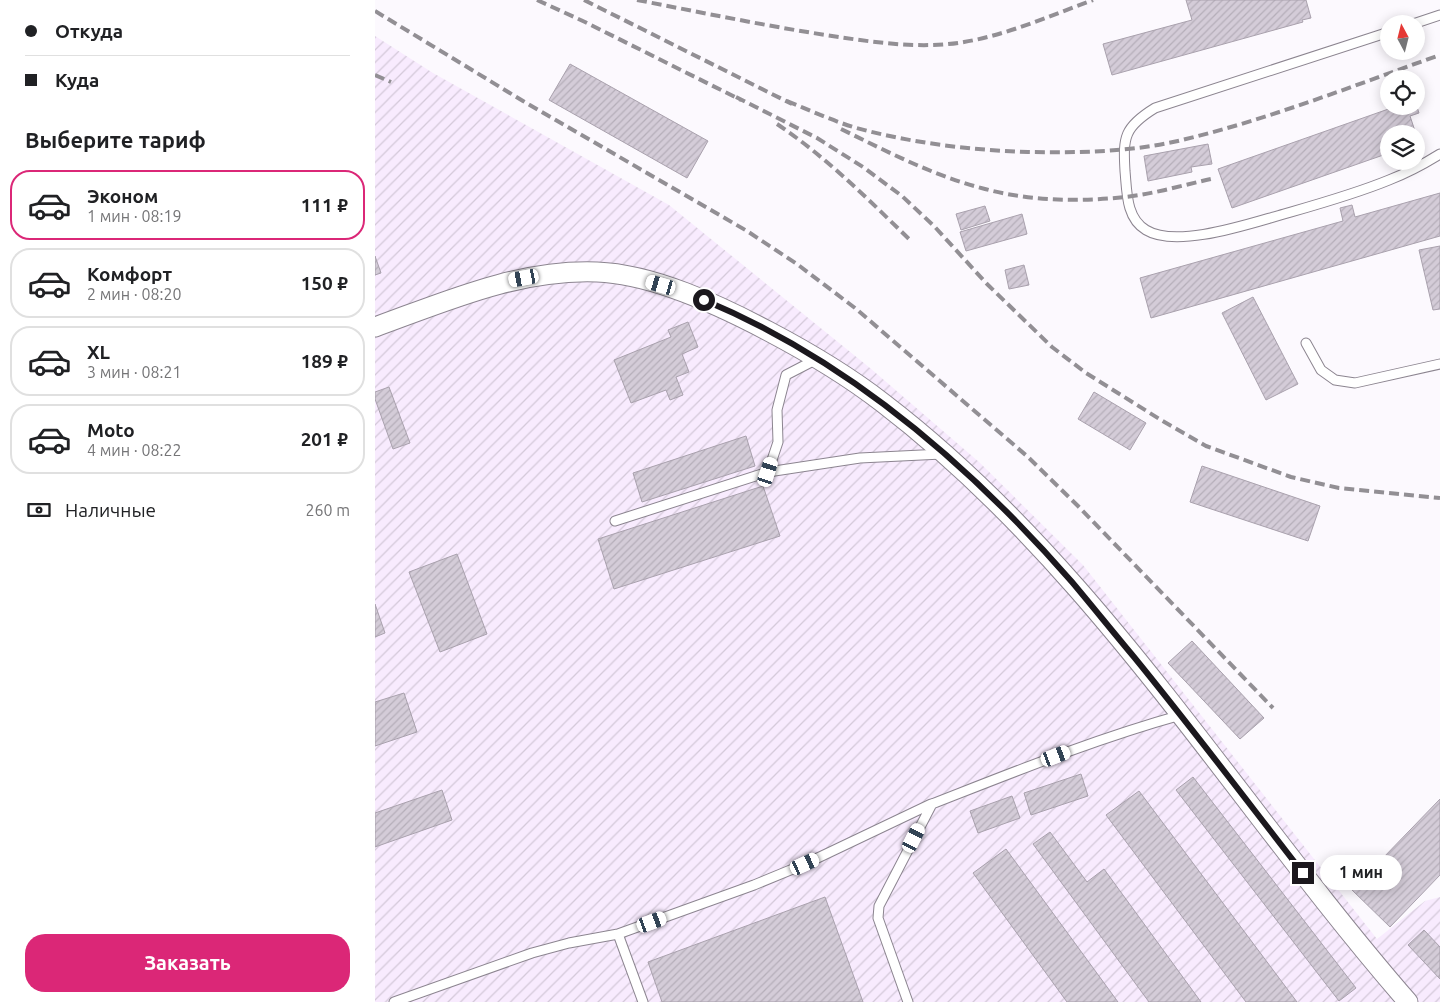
<!DOCTYPE html>
<html lang="ru">
<meta charset="utf-8">
<style>
:root{--surface:#fff;--page:#f6f6f6;--text:#202124;--muted:#757577;--line:#e0e0e0;--accent:#db2777}
body{margin:0;font-family:Ubuntu,sans-serif;background:var(--page);color:var(--text);height:100vh;display:flex;flex-direction:column;font-size:19px;white-space:nowrap}
*{box-sizing:border-box;margin:0}
p{font-size:16px;color:var(--muted)}
.icon{flex:none;width:28px;height:28px;fill:none;stroke:currentColor;stroke-width:2;stroke-linecap:round;stroke-linejoin:round}
.map{position:relative;flex:1;overflow:hidden}
.sheet{display:flex;flex-direction:column;background:var(--surface);width:375px}
.sheet>*{flex:none}
.hud{display:grid;align-content:center;height:110px;padding:0 25px;background:var(--surface)}
.needle{width:32px;rotate:353deg}
.controls{position:absolute;left:1005px;top:15px;display:grid;gap:10px}
.controls a{display:grid;place-items:center;width:45px;height:45px;border-radius:50%;background:var(--surface);box-shadow:0 2px 12px #0003;font-size:25px}
.end{position:absolute;width:22px;height:22px;margin:-11px;border:6px solid #1b181d;background:#fff;box-shadow:0 0 0 2px #fff}
.from{border-radius:50%}
.bubble{position:absolute;height:35px;border-radius:18px;background:var(--surface);box-shadow:0 2px 12px #0003;font-size:16px;font-weight:700;line-height:35px;text-align:center}
.car{position:absolute;width:15px;height:30px;margin:-15px -8px;border-radius:6px;box-shadow:0 0 4px 1px #0007;background:linear-gradient(#fff 24%,#345 0 40%,#fff 0 76%,#345 0 86%,#fff 0)}
.hud b{display:flex;align-items:center;gap:18px;height:48px;font-size:19px}
.hud b+b{border-top:1px solid var(--line)}
.hud i{width:12px;height:12px;background:var(--text)}
ul{padding:0;list-style:none}
li{display:flex;align-items:center;gap:15px;height:70px;margin:0 10px 8px;padding:0 15px;border:2px solid var(--line);border-radius:20px}
li div{flex:1}
li b{display:block;font-size:19px}
li em{font-style:normal;font-weight:700}
li.on{border-color:var(--accent)}
li>.icon{width:45px;height:45px;stroke-width:1.5}
h2{padding:0 25px;font-size:22px;line-height:60px}
.pay{display:flex;align-items:center;gap:12px;height:55px;padding:0 25px;font-size:19px}
.pay p{margin-inline-start:auto}
.primary-button{display:flex;gap:10px;margin-top:auto;padding:10px 25px}
.primary-button a{flex:1;height:58px;border-radius:20px;background:var(--accent);color:#fff;font-size:20px;font-weight:700;line-height:58px;text-align:center}
main{display:flex;flex:1;min-height:0}
.map>svg:first-child{display:block}
</style>
<main>
<section class="sheet">
<div class="hud">
<b><i class="from"></i>Откуда</b>
<b><i></i>Куда</b>
</div>
<h2>Выберите тариф</h2>
<ul>
<li class="on"><svg class="icon" aria-label="car" viewBox="0 0 24 24"><path d="M5 17H2v-5l4-1 3-4h7l3 4 3 1v5h-3M9 17h6M6 11h13"/><circle cx="7" cy="17" r="2"/><circle cx="17" cy="17" r="2"/></svg><div><b>Эконом</b><p>1 мин · 08:19</p></div><em>111 ₽</em></li>
<li><svg class="icon" aria-label="car" viewBox="0 0 24 24"><path d="M5 17H2v-5l4-1 3-4h7l3 4 3 1v5h-3M9 17h6M6 11h13"/><circle cx="7" cy="17" r="2"/><circle cx="17" cy="17" r="2"/></svg><div><b>Комфорт</b><p>2 мин · 08:20</p></div><em>150 ₽</em></li>
<li><svg class="icon" aria-label="car" viewBox="0 0 24 24"><path d="M5 17H2v-5l4-1 3-4h7l3 4 3 1v5h-3M9 17h6M6 11h13"/><circle cx="7" cy="17" r="2"/><circle cx="17" cy="17" r="2"/></svg><div><b>XL</b><p>3 мин · 08:21</p></div><em>189 ₽</em></li>
<li><svg class="icon" aria-label="car" viewBox="0 0 24 24"><path d="M5 17H2v-5l4-1 3-4h7l3 4 3 1v5h-3M9 17h6M6 11h13"/><circle cx="7" cy="17" r="2"/><circle cx="17" cy="17" r="2"/></svg><div><b>Moto</b><p>4 мин · 08:22</p></div><em>201 ₽</em></li>
</ul>
<div class="pay"><svg class="icon" aria-label="cash" viewBox="0 0 24 24"><path d="M3 7h18v10H3z"/><circle cx="12" cy="12" r="2"/></svg>Наличные<p>260 m</p></div>
<div class="primary-button"><a>Заказать</a></div>
</section>
<div class="map">
<svg width="1065" height="1002" viewBox="0 0 1065 1002">
<defs>
<pattern id="industrial-furrows" width="10" height="10" patternUnits="userSpaceOnUse" patternTransform="scale(1.25)"><rect width="10" height="10" fill="#f8ebfe"/><path d="M-1 1l2-2M0 10L10 0M9 11l2-2" fill="none" stroke="#d4c9d9"/></pattern>
<pattern id="building-hatch" width="6" height="6" patternUnits="userSpaceOnUse" patternTransform="scale(1.25)"><rect width="6" height="6" fill="#d4ccd8"/><path d="M-1 1l2-2M0 6l6-6M5 7l2-2" fill="none" stroke="#b5aeb9"/></pattern>
</defs>
<rect width="100%" height="100%" fill="#fcf9fe"/>
<path fill="url(#industrial-furrows)" d="M0 36 58 73 294 205 495 368 604 462 708 565 1002 939 1050 901 1065 897V1002H0Z"/>
<path fill="url(#building-hatch)" stroke="#a9a1ad" d="M811 0H931L936 18 927 20 928 22 737 75 728 44 817 20Z
M195 64 333 141 312 178 174 100Z
M1041 104 1044 113 1035 116 1041 134H1014V153L857 208 843 169 1022 106H1041Z
M833 144 837 164 816 167 817 172 773 181 769 156Z
M1065 193V236L776 318 765 278 968 221 965 208 977 205 980 217Z
M610 206 615 221 586 230 581 214Z
M647 214 652 234 591 251 585 232Z
M1065 246V309L1058 310 1044 250Z
M0 256 6 273 0 275Z
M649 265 654 285 634 289 630 270Z
M878 297 923 384 891 400 847 313Z
M313 322 323 347 307 354 314 372 301 377 308 395 295 400 291 390 256 403 239 360 296 337 293 330Z
M14 387 35 443 18 449 0 399V392Z
M719 392 771 423 755 450 703 419Z
M371 436 380 466 267 502 258 473Z
M827 466 945 506 933 541 815 502Z
M388 486 405 536 239 589 223 539Z
M82 554 112 634 65 652 34 572Z
M0 604 10 633 0 637Z
M817 641 889 718 865 739 793 663Z
M29 693 42 732 0 746V702Z
M706 774 713 796 656 815 649 793Z
M818 777 981 988 964 1001 801 790Z
M67 790 77 820 0 847V813Z
M764 791 922 1002H871L731 815Z
M637 796 645 818 603 833 595 811Z
M1065 799V875L1015 927 977 890Z
M675 832 712 882 729 869 826 1002H774L658 844Z
M631 849 743 1002H692L598 873Z
M450 897 488 1002H287L273 962Z
M1049 930 1065 947V979L1033 945Z"/>
<g fill="none" stroke-linecap="round" stroke-linejoin="round">
<defs>
<path id="lane" d="M1038 24 1065 15
M1014 32 780 108C749 127 748 137 750 171 752 192 751 218 771 230 802 249 876 223 909 214 944 204 980 194 1014 180 1032 173 1049 164 1065 154
M931 343 946 370 960 380 980 383 1065 364
M393 472 403 442 402 410 411 375 442 359
M240 521 393 472 485 458 567 454
M19 1002 157 953 194 943 243 934
M268 1002 243 934 379 885 430 864 556 804
M533 1002 503 918 504 906 557 804C639 772 720 739 806 715"/>
<path id="street" d="M0 327C72 301 144 269 222 272 278 274 344 305 393 331 433 352 472 375 508 403 721 566 859 802 1033 1002"/>
</defs>
<use href="#lane" stroke="#8c8590" stroke-width="11"/>
<use href="#street" stroke="#8c8590" stroke-width="21"/>
<use href="#lane" stroke="#fff" stroke-width="9"/>
<use href="#street" stroke="#fff" stroke-width="19"/>
<path stroke="#928f94" stroke-width="4" stroke-dasharray="10 5" stroke-linecap="butt" d="M162 0 210 22 366 100
M209 0 417 104
M262 0C329 13 396 27 464 37 504 43 548 49 589 42 632 35 677 15 718 0
M0 11 148 101 372 231 422 264 480 308 653 457 703 506 898 708
M0 75 16 82
M361 97 442 138 488 167 527 196 559 226 612 284 677 347 711 373 786 420 831 446 916 477 964 488 1065 498
M412 101C434 110 456 120 478 127 535 143 595 150 653 152 705 153 757 152 807 140 895 119 980 85 1065 55
M402 124C451 157 493 199 536 241
M466 129C513 152 559 176 610 189 655 201 704 202 750 197 779 194 808 185 836 179"/>
</g>
<g fill="none" stroke-linecap="round" stroke-linejoin="round">
<path stroke="#1b181d" stroke-width="6" d="M329 300C473 360 595 465 697 582 718 607 738 632 759 657 817 728 872 801 928 873"/>
</g>
</svg>
<div class="controls">
<a><svg class="needle" viewBox="-14 -14 28 28"><path d="M0-13l5 13h-10z" fill="#e53935"/><path d="M0 13l5-13h-10z" fill="#757577"/></svg></a>
<a><svg class="icon" aria-label="locate" viewBox="0 0 24 24"><circle cx="12" cy="12" r="6"/><path d="M12 2v4M12 18v4M2 12h4M18 12h4"/></svg></a>
<a><svg class="icon" aria-label="layers" viewBox="0 0 24 24"><path d="M12 4l9 5-9 5-9-5zM3 14l9 5 9-5"/></svg></a>
</div>
<i class="end from" style="left:329px;top:300px"></i>
<i class="end" style="left:928px;top:873px"></i>
<div class="bubble" style="left:945px;top:855px;width:82px">1 мин</div>
<i class="car" style="left:149px;top:278px;rotate:260deg"></i>
<i class="car" style="left:286px;top:285px;rotate:286deg"></i>
<i class="car" style="left:393px;top:472px;rotate:18deg"></i>
<i class="car" style="left:681px;top:756px;rotate:69deg"></i>
<i class="car" style="left:539px;top:838px;rotate:27deg"></i>
<i class="car" style="left:430px;top:864px;rotate:65deg"></i>
<i class="car" style="left:277px;top:922px;rotate:70deg"></i>
</div>
</main>
